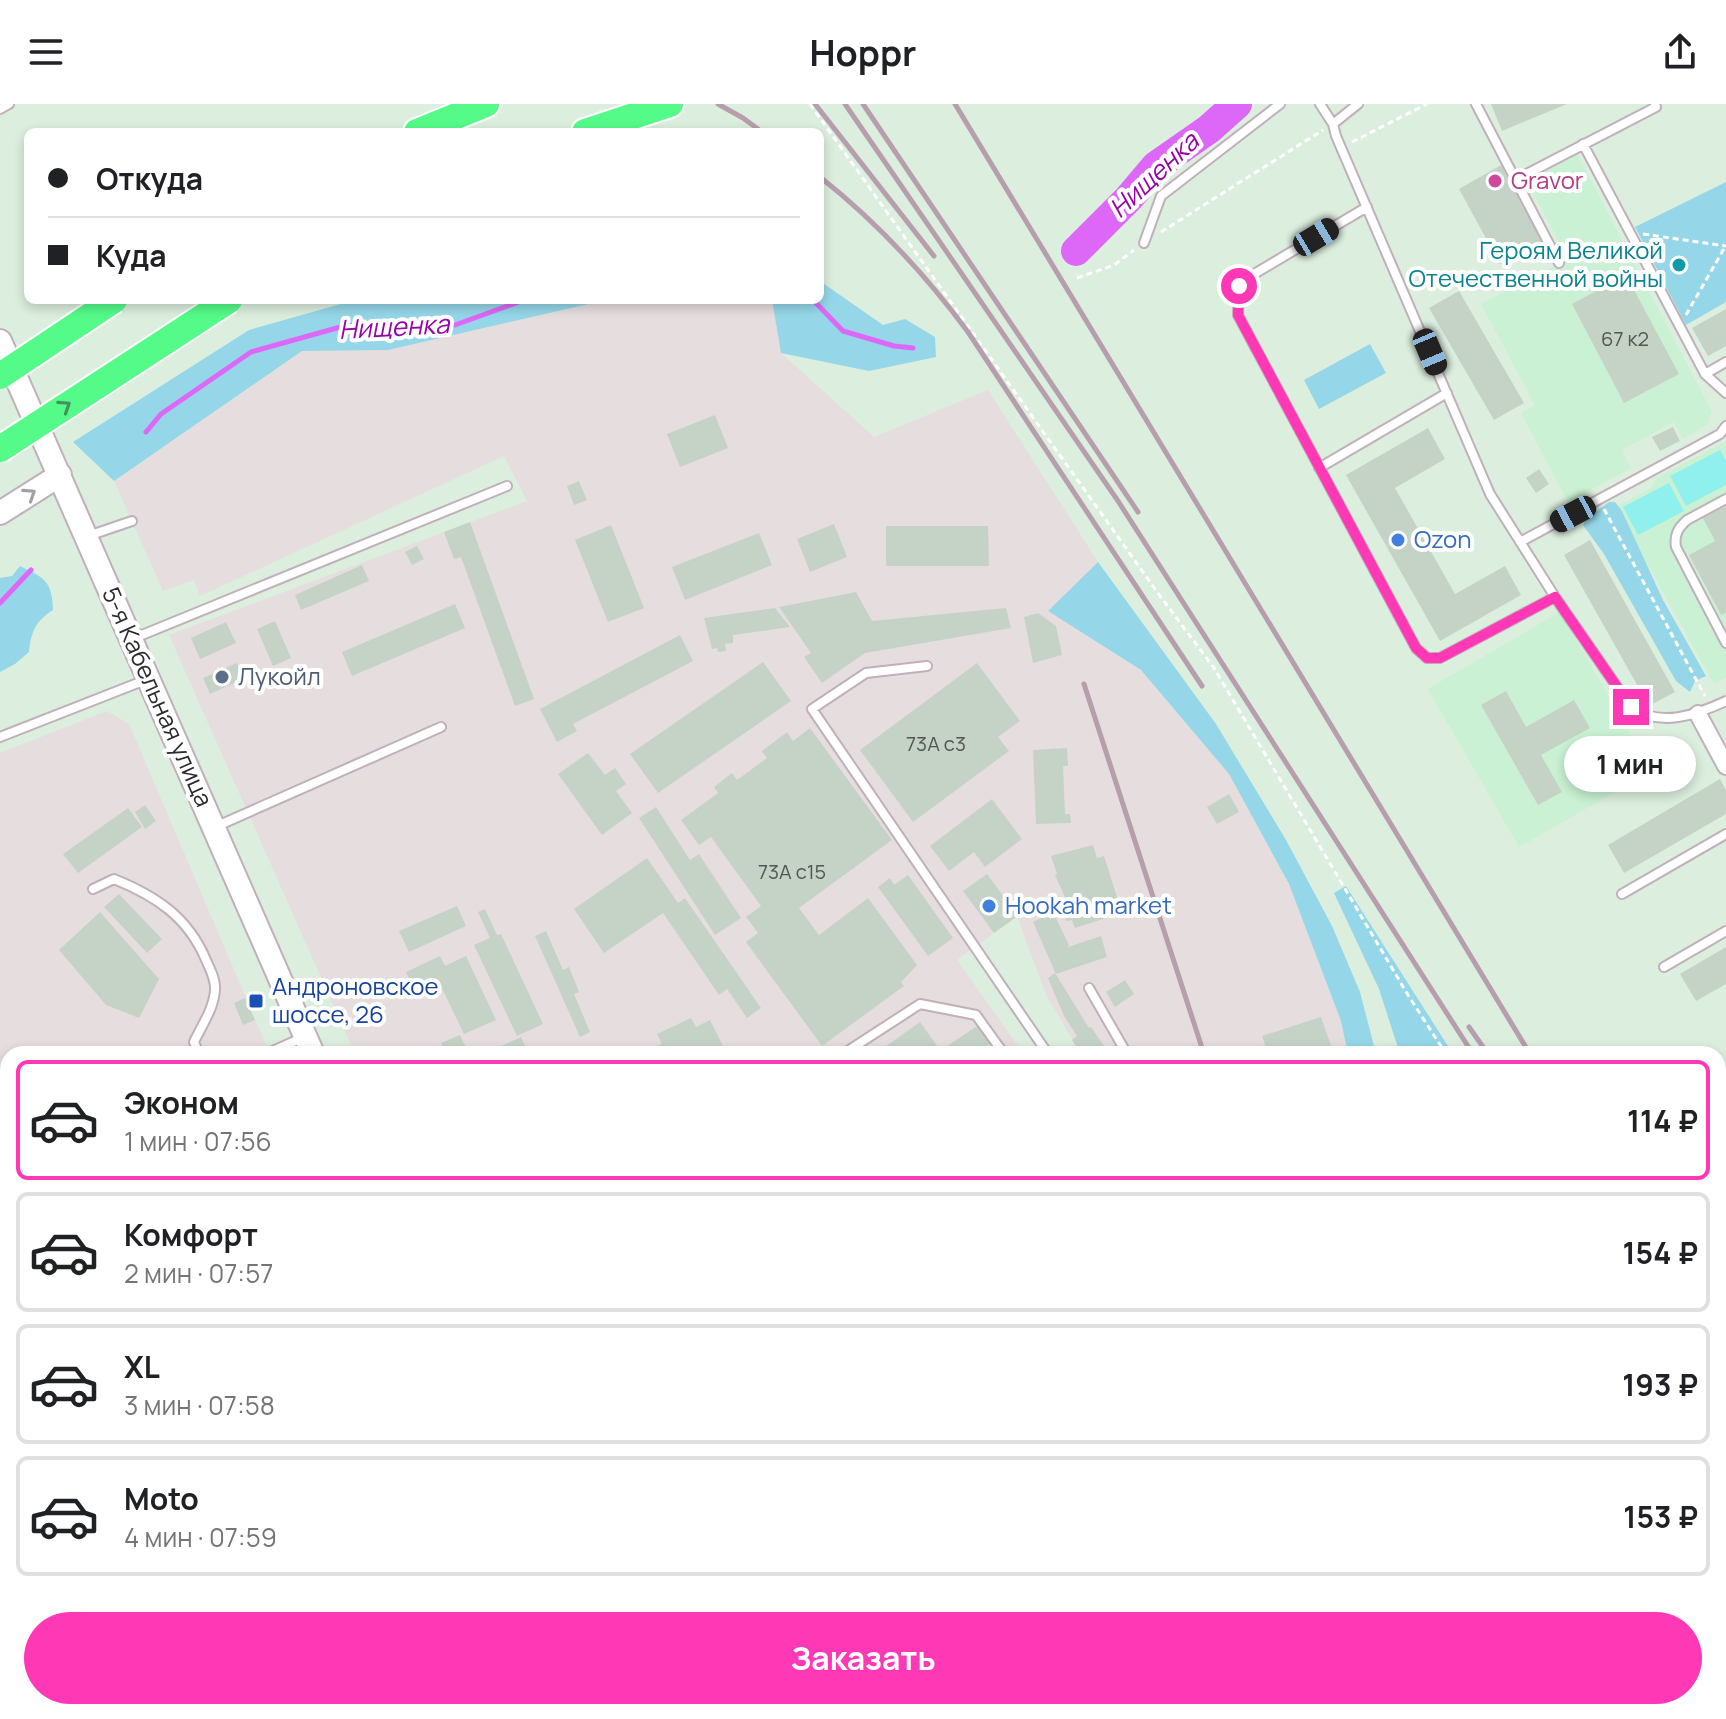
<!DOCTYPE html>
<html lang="ru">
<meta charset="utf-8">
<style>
:root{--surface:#fff;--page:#f6f6f6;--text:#202124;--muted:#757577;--line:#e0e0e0;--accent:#ff38b6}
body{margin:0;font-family:Manrope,sans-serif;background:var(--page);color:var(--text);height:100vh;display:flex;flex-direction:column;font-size:30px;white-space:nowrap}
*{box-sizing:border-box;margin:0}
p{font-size:26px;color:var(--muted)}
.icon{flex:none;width:44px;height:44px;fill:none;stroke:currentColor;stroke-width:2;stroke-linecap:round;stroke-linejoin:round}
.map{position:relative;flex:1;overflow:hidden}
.drawer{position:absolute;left:0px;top:942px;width:1726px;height:674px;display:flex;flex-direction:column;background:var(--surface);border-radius:24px 24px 0 0;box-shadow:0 4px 12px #0003}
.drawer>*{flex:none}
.hud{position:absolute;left:24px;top:24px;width:800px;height:176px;border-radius:12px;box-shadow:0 4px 12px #0003;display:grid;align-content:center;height:176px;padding:0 24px;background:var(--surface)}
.end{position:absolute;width:36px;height:36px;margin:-18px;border:10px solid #ff38b6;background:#fff;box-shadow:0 0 0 4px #fff}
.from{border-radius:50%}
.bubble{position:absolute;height:56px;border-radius:28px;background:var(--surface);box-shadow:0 4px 12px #0003;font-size:26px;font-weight:700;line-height:56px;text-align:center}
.car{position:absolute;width:24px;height:48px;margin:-24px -12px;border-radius:10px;box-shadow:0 0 6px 2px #0007;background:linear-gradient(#222 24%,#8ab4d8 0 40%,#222 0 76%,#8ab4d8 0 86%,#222 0)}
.hud b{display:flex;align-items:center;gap:28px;height:76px;font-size:30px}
.hud b+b{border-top:2px solid var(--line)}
.hud i{width:20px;height:20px;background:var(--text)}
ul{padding:14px 0 0;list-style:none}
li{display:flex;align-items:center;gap:24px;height:120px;margin:0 16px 12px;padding:0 8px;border:4px solid var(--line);border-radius:12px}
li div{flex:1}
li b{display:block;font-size:30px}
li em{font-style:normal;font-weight:700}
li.active{border-color:var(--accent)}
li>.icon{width:72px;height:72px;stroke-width:1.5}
.primary-button{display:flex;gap:16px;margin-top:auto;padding:16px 24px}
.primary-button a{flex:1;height:92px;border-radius:48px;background:var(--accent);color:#fff;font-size:32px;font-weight:700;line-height:92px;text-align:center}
header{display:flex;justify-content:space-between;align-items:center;height:104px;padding:0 24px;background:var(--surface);font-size:36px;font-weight:700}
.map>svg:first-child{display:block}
</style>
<header><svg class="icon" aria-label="menu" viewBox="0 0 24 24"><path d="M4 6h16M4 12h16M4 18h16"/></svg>Hoppr<svg class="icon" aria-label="share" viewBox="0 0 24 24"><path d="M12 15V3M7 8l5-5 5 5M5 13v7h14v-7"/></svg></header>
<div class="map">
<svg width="1726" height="1615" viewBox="0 0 1726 1615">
<rect width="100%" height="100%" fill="#dceede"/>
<path fill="#e6dddf" d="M606 196H772L781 249 874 333 988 286 1098 458 1048 507 1141 566 1229 670 1289 780 1341 917 1348 950H1081L1046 891 1017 812 957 856 1024 950H355L169 531 527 397 504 352 200 492 194 476 163 487 114 377 302 247 388 246Z
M107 607 129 620 270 950H8V1481L0 1487V649Z
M710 1608H1405L1404 1615H716Z"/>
<path fill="#caf1d3" d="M1577 50 1712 308 1708 320 1683 335 1674 318 1622 346 1631 364 1568 398 1521 309 1535 301 1481 200 1568 155 1527 77Z
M1726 337V574L1714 580 1616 403 1650 385 1658 373Z
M1560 508 1652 667 1519 743 1428 585Z"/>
<path fill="#95d7e8" d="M1726 78V198L1686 221 1635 123Z
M820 177 883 221 905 215 935 233 936 253 869 267 781 249 772 196H820Z
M355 196H606L388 246 302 247 114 377 73 338 249 226Z
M1370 240 1386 269 1319 305 1304 276Z
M1609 398H1615L1622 407 1663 496 1706 572 1695 577 1690 588 1676 577 1604 450 1583 421 1586 415Z
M1098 458 1216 620 1286 736 1332 822 1360 888 1376 950H1348L1341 917 1289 780 1229 670 1141 566 1048 507Z
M20 462C45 474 52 477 53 506 36 517 31 527 29 548L15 560 0 568V474L12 472Z
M1346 782 1453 950H1400L1379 885 1334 789Z"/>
<path fill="#90f0ee" d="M1720 346 1726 357V381L1686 402 1670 372Z
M1669 379 1684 407 1638 431 1623 403Z"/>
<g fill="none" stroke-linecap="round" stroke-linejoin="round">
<path stroke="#dd68f7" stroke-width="5" d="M813 196 843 227 894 242 913 244
M146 328 161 310 251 248 344 222 455 221 524 196
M0 499 31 466"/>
<path stroke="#dd68f7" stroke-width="30" d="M1076 147 1129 94 1156 62 1209 25 1237 0"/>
</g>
<path fill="#c5d3c7" d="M1491 0H1567L1502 27Z
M1501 61 1543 137 1500 160 1459 85Z
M1626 171 1679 270 1624 299 1572 200Z
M1459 187 1524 299 1494 316 1429 204Z
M1726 205V242L1708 252 1692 224Z
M715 311 728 344 680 363 667 330Z
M1673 323 1680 337 1660 347 1652 333Z
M1428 324 1445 355 1395 384 1455 490 1505 462 1521 491 1440 537 1346 371Z
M1539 365 1549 380 1536 389 1526 374Z
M579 377 587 396 574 401 567 382Z
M1726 402V509L1721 511 1689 451 1715 437 1703 414Z
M470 418 534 595 515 602 461 453 454 455 444 428Z
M834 420 847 453 810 468 797 435Z
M611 421 644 504 608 518 575 436Z
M886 422H988L989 462H886Z
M759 429 772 461 685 496 672 463Z
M1590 436 1675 588 1649 602 1564 451Z
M417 442 424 455 412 461 405 448Z
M362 461 369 477 301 506 295 491Z
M856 488 872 517 1006 504 1011 524 865 549 822 579 804 553 811 549 779 503Z
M455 500 465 524 352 572 342 548Z
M775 504 790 523 733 531V539L725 540 726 547 718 548 717 544 712 545 704 514Z
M1038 509 1056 522 1062 551 1033 559 1024 513Z
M275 517 291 554 273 562 257 525Z
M226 518 236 539 200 555 191 534Z
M680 531 693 557 573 620 577 627 557 638 540 605Z
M763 558 791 597 658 689 630 650Z
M237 559 243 575 210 590 203 574Z
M977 559 1020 617 998 633 1009 647 913 718 860 646Z
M1506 587 1526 623 1574 596 1590 624 1541 651 1562 688 1538 701 1481 601Z
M810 624 892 736 799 804 819 831 868 794 917 861 901 878 904 882 822 942 746 838 758 829 746 813 761 802 711 733 699 741 681 716 718 689 714 683 732 669 737 676 767 654 762 647 787 628 793 637Z
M1067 644 1068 662H1063L1065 710H1070L1071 719 1036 720 1033 646Z
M588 649 605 671 615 664 626 680 616 687 632 709 602 731 558 670Z
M1720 675 1726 686V710L1624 769 1608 741Z
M1229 690 1239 708 1217 720 1207 703Z
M992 695 1022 735 985 763 974 748 949 767 930 742Z
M145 701 156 717 145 725 135 708Z
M656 703 690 756 699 750 741 814 715 831 639 714Z
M128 704 142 723 78 769 63 750Z
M1093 741 1097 754 1104 752 1122 809 1075 824 1072 816 1066 817 1061 800 1067 798 1055 771 1057 770 1051 752Z
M647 754 678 799 685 794 761 904 747 914 727 885 719 891 663 809 604 849 574 805Z
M987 770 1018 812 994 829 963 787Z
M908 771 953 834 928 852 878 783 890 774 894 781Z
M119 790 162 835 147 849 104 803Z
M457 802 466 822 409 848 399 827Z
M485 805 497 831 501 830 543 920 517 932 474 841 490 834 478 808Z
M100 808 159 875 139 914 106 901 59 846Z
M1053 808 1069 841 1068 843 1101 832 1107 853 1056 870 1033 818Z
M546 827 563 866 569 863 579 888 574 890 590 928 580 933 535 832Z
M1726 843V880L1696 897 1680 870Z
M440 852 445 862 466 852 496 916 464 930 438 876 415 887 406 868Z
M1055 869 1089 924 1091 923 1107 946 1118 939 1124 947 1120 950H1081L1072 936 1077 932 1064 912 1048 874Z
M1125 876 1134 890 1115 903 1106 888Z
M245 894 255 916 243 921 234 899Z
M1321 913 1334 950H1268L1262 932Z
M691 914 696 923 710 916 727 950H660L656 943 662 940 657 930Z
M920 918 943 950H875Z
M980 920 992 938 974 950H947L943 945Z
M460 931 469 950H446L441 939Z
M521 933 529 950H484Z
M8 1033V1060L0 1063V1037Z
M8 1079V1109L2 1103 0 1104V1086Z
M8 1207V1280L0 1286V1213Z
M8 1321V1376L0 1382V1327Z
M8 1516V1596L0 1585V1522Z
M1718 1532 1726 1547V1615H1711L1707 1608H1718Z
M17 1608H209L199 1615H22Z
M494 1608H613L618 1615H499Z
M714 1608H777L782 1615H719Z
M970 1608H1032L1022 1615H960Z
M1043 1608H1074L1065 1615H1041L1039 1611Z
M1104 1608H1160L1165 1615H1095Z
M1503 1608H1683L1670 1615H1507Z"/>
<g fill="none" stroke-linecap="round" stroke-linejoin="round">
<defs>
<path id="service" d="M1320 0 1333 20
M1358 0 1333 20 1336 32 1490 390 1555 493 1631 603C1660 624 1696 611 1726 597
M1476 0 1559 159
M0 5 9 0
M1583 40 1705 270 1726 289
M1517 75 1656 3 1655 0
M1367 103 1249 173 1239 182 1238 211 1416 544 1427 554H1440L1555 493
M1144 139 1161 92 1280 0
M1705 270 1726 258
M1319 364 1447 289
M1726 395 1687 416C1678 424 1674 431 1676 443L1726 539
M88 432 132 417
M1520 438 1720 330 1726 322
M132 535 507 382
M927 562 866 569 812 605 1048 950
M0 633 148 575
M215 723 441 623
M93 785 114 775C156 792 188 813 206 856 210 865 216 876 215 886 214 904 202 921 194 938L199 950
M1622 790 1726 730
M1664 863 1726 827
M1089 884 1127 950
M266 950 304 933
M843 950 920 900 976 911 1004 950
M0 998 8 995
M1718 1066 1726 1062
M0 1141 8 1150
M0 1200 8 1194
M0 1314 8 1308
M0 1408 8 1403
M0 1447 5 1454 0 1457
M0 1503 8 1497
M276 1608 281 1615
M812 1608 817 1615
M913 1615 922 1608
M1464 1615 1465 1608"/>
<path id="minor" d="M1698 610 1726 662
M1718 1453 1726 1466
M656 1608 661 1615"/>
<path id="tertiary" d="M0 237 313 950
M0 409 60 371
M340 1615 349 1608"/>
<path id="primary" d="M417 28 486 0
M585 28 670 0"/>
</defs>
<use href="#service" stroke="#c0b0ba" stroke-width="12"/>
<use href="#minor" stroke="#c0b0ba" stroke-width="20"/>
<use href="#tertiary" stroke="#c0b0ba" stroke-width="26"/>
<use href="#primary" stroke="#fff" stroke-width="30"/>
<path stroke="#fff" stroke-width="3" stroke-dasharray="6 4" stroke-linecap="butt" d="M810 0 1160 492 1214 564 1408 891 1446 950
M1352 38 1427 0
M1161 128 1323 26
M1643 130 1726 142
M1077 174 1114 161 1134 146
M1686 211 1726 141
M1604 405 1705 592
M1718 1358 1726 1367
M1718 1516 1726 1531
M411 1615 420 1608
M1421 1615 1423 1608
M1709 1615 1726 1604"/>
<use href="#service" stroke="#fff" stroke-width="8"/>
<use href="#minor" stroke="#fff" stroke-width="16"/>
<use href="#tertiary" stroke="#fff" stroke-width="22"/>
<use href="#primary" stroke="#54fb89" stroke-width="26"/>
<path stroke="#b79ead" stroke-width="5" d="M718 0 743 14 762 28
M815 0 934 152
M845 0 1118 397 1473 950
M863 0 1138 408
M955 0 1530 950
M820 73C877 118 925 170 968 228L1202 582
M1084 580 1204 950
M1469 923 1488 950
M1718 1252 1726 1264
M1718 1295 1726 1307"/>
<defs>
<path id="primary-bridge" d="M0 272 114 196
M0 345 229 196"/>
</defs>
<use href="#primary-bridge" stroke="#fff" stroke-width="30" stroke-linecap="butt"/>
<use href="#primary-bridge" stroke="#54fb89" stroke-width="26"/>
</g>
<defs><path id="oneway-chevron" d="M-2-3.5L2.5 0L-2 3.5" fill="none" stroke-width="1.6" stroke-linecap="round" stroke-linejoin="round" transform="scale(2)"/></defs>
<use stroke="#40935a" href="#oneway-chevron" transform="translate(65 302) rotate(-33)"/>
<use stroke="#a0a0a0" href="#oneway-chevron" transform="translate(30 390) rotate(-33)"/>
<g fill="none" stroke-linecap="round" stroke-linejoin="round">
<path stroke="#ff38b6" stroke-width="10" d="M1239 182 1238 211 1416 544 1427 554H1440L1555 493 1631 603"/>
</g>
<circle fill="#d1479c" stroke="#fff" stroke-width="3" cx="1495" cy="77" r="8"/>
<circle fill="#0f9aa8" stroke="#fff" stroke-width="3" cx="1679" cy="161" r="8"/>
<g fill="#3f7fe0" stroke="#fff" stroke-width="3">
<circle cx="1398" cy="436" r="8"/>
<circle cx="989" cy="802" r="8"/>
</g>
<circle fill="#5c6f8a" stroke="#fff" stroke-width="3" cx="222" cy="573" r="8"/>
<rect fill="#1a4fb4" stroke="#fff" stroke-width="3" x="248" y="889" width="16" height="16" rx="4"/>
<g text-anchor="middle" stroke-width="8" stroke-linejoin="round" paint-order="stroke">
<g font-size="20" fill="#525552">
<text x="1625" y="242">67 к2</text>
<text x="936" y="647">73А с3</text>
<text x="792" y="775">73А с15</text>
</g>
<g font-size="24" fill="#b23c85" stroke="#fff" text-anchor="start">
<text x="1511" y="85">Gravor</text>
</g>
<g font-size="24" fill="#0d838f" stroke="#fff" text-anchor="end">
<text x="1663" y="155">Героям Великой<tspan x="1663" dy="28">Отечественной войны</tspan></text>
</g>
<g font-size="24" fill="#366cbe" stroke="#fff" text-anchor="start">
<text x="1414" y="444">Ozon</text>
<text x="1005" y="810">Hookah market</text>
</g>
<g font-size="24" fill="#4e5e75" stroke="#fff" text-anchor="start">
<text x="238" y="581">Лукойл</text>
</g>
<g font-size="24" fill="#2b2b2b" stroke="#fff">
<text transform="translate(157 593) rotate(66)" y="8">5-я Кабельная улица</text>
</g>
<g font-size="24" fill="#164399" stroke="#fff" text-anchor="start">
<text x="272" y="891">Андроновское<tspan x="272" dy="28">шоссе, 26</tspan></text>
</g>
<g font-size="26" font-style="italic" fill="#9504a6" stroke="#fff">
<text transform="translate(1154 71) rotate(-43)" y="9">Нищенка</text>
<text transform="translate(394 223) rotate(-3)" y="9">Нищенка</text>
</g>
</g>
</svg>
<i class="end from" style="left:1239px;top:182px"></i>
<i class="end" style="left:1631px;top:603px"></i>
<div class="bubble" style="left:1564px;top:632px;width:132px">1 мин</div>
<i class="car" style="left:1316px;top:133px;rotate:59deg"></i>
<i class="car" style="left:1430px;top:248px;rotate:157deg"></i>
<i class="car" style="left:1573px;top:410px;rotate:242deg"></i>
<div class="hud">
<b><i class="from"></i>Откуда</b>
<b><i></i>Куда</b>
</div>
<section class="drawer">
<ul>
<li class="active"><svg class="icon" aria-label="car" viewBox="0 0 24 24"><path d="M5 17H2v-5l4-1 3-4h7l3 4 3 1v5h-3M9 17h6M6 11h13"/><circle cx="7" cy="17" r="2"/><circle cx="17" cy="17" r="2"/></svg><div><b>Эконом</b><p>1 мин · 07:56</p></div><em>114 ₽</em></li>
<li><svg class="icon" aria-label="car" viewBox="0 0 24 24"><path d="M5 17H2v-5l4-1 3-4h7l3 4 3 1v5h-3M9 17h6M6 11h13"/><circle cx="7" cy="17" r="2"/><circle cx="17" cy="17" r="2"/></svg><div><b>Комфорт</b><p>2 мин · 07:57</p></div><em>154 ₽</em></li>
<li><svg class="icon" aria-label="car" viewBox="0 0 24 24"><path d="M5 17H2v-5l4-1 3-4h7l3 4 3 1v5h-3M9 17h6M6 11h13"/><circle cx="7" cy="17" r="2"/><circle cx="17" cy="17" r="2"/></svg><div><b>XL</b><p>3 мин · 07:58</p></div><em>193 ₽</em></li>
<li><svg class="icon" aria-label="car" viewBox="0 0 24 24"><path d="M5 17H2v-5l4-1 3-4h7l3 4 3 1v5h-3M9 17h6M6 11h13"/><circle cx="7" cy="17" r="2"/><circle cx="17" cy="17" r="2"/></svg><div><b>Moto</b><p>4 мин · 07:59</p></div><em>153 ₽</em></li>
</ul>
<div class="primary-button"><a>Заказать</a></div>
</section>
</div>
